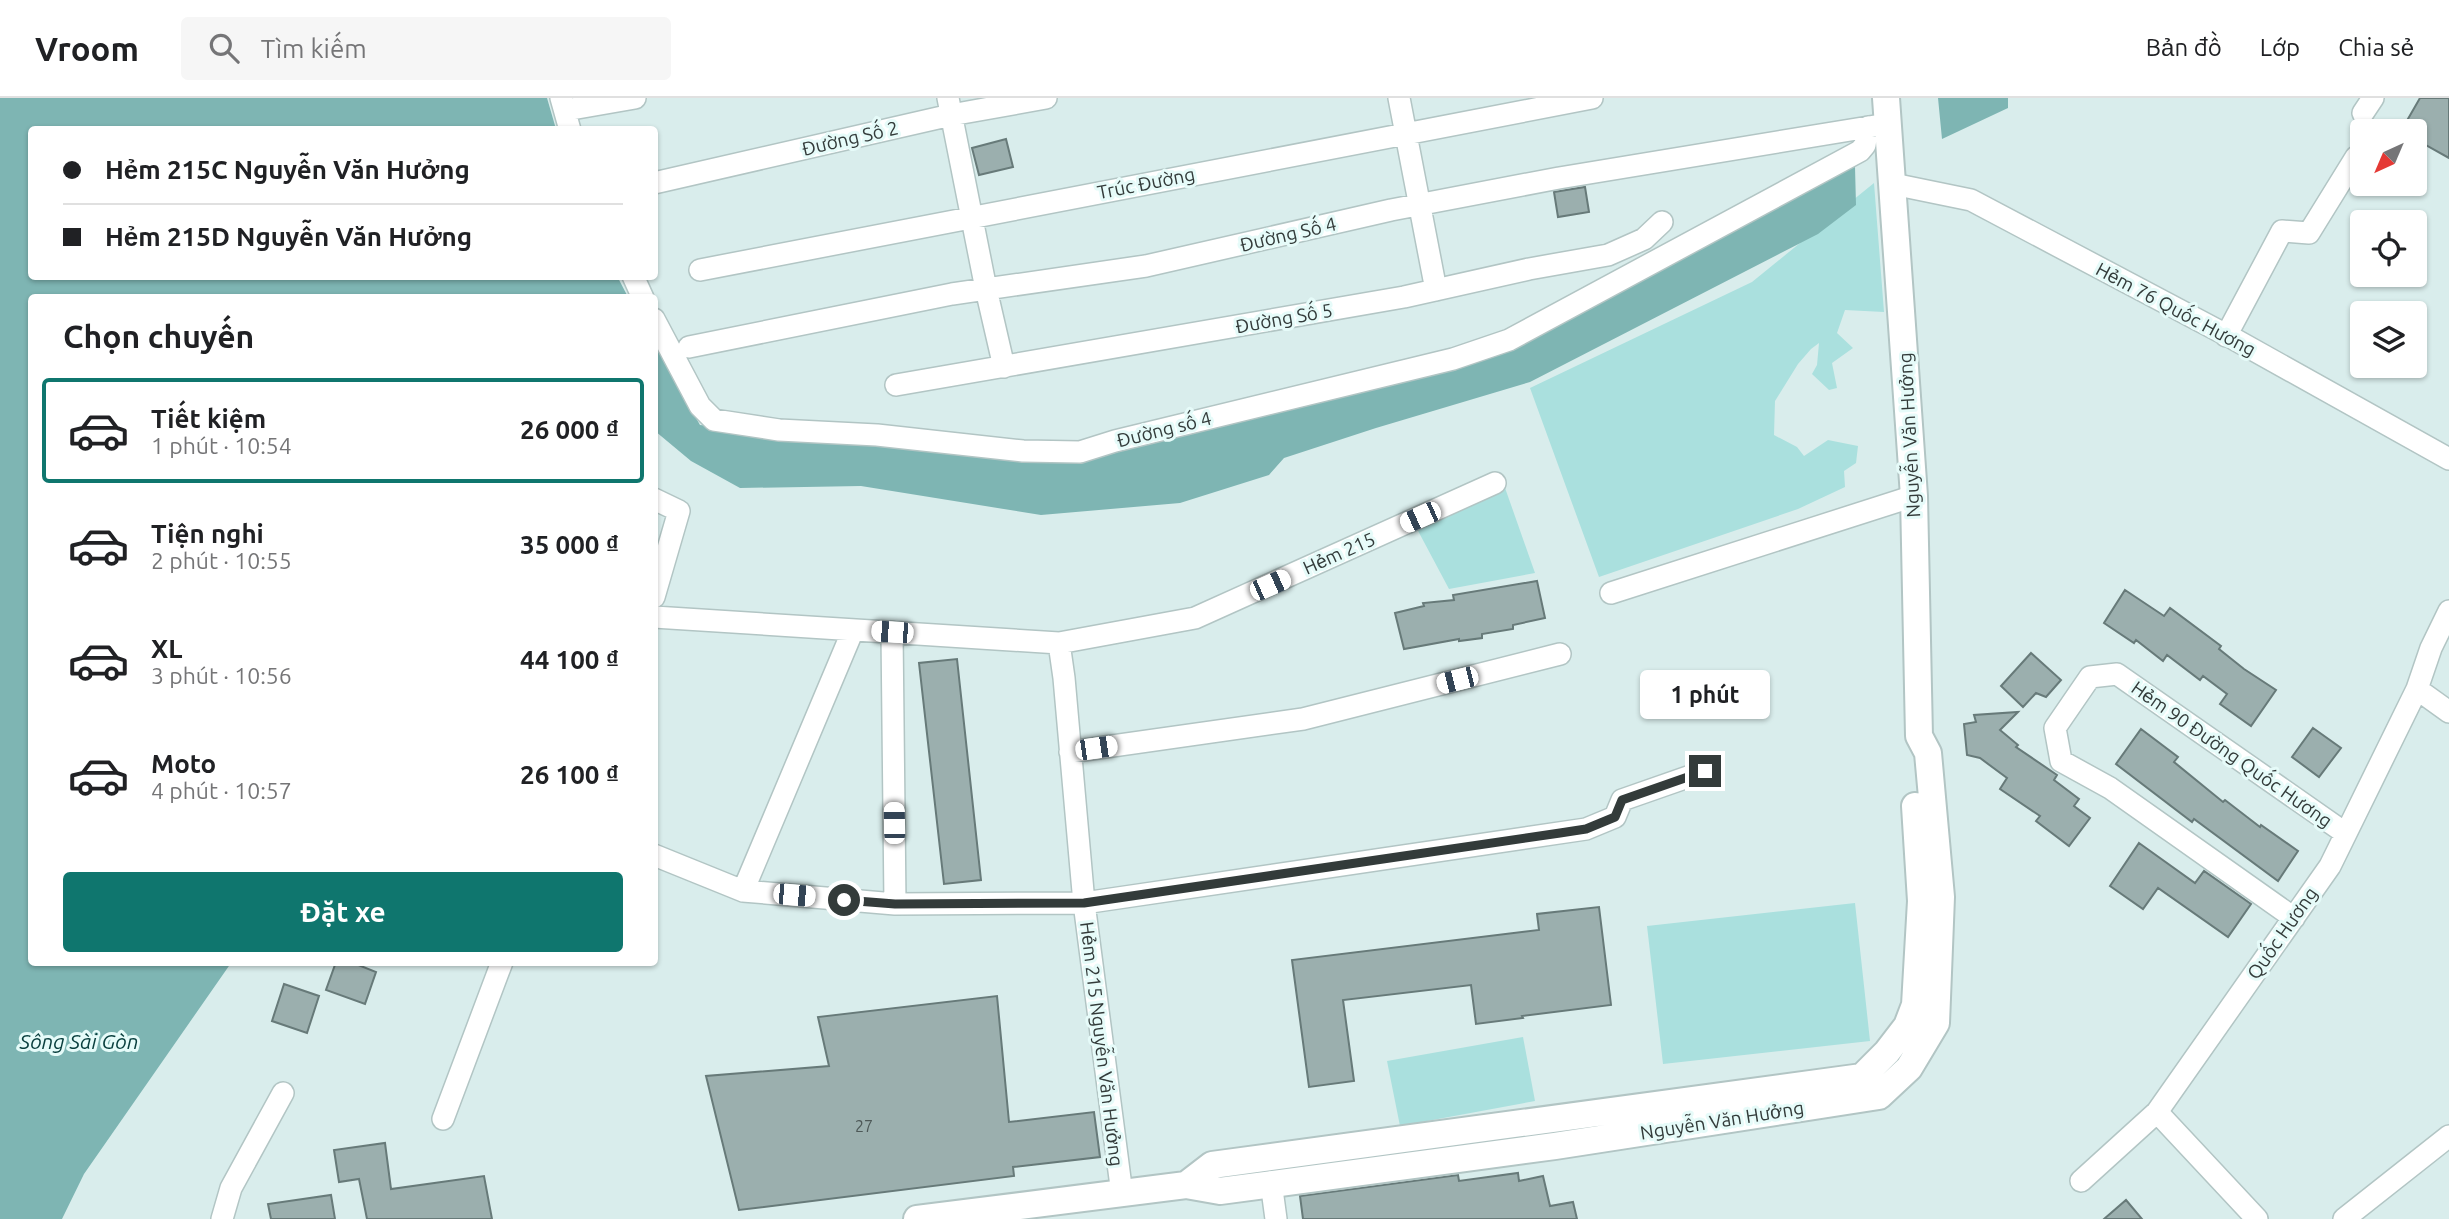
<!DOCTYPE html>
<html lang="vi">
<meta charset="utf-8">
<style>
:root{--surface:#fff;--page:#f6f6f6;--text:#202124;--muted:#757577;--line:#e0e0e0;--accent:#0f766e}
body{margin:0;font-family:Ubuntu,sans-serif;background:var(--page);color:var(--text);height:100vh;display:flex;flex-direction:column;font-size:26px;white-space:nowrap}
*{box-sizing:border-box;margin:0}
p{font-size:23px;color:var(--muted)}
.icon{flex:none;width:38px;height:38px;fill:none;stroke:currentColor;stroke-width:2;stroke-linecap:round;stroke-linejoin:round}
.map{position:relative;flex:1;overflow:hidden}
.side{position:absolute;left:28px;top:196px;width:630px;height:672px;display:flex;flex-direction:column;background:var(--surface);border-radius:7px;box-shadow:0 2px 5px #0004}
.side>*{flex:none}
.banner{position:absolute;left:28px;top:28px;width:630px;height:154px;border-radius:7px;box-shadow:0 2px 5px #0004;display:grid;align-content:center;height:154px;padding:0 35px;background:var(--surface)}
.needle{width:46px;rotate:224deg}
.buttons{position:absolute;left:2350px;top:21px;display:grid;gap:14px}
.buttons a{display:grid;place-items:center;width:77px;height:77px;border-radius:7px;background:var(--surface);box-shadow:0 2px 5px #0004;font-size:35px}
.end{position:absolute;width:32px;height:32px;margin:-16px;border:9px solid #333b3a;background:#fff;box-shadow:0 0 0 4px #fff}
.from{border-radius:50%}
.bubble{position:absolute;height:49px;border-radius:7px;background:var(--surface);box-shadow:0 2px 5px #0004;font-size:23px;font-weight:700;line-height:49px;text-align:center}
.car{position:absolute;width:21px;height:42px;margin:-21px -10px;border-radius:9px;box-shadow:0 0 5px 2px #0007;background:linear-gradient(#fff 24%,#345 0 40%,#fff 0 76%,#345 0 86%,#fff 0)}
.banner b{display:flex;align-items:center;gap:24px;height:66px;font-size:26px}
.banner b+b{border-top:2px solid var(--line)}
.banner i{width:18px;height:18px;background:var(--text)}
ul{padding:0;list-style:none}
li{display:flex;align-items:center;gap:21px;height:105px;margin:0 14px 10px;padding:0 21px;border:4px solid transparent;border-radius:7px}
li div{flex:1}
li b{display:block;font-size:26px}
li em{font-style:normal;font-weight:700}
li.active{border-color:var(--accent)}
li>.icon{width:63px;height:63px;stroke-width:1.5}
h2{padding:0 35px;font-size:32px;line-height:84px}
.primary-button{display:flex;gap:14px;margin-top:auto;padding:14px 35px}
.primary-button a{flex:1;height:80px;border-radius:7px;background:var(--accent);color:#fff;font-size:28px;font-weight:700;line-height:80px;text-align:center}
header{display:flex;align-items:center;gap:42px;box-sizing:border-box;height:98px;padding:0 35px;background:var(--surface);border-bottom:2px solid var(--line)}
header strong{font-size:33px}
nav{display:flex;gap:38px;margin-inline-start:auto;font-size:24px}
.search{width:490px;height:63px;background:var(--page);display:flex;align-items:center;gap:18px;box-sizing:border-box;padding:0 24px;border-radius:7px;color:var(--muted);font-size:26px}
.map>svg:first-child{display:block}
</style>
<header>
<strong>Vroom</strong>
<div class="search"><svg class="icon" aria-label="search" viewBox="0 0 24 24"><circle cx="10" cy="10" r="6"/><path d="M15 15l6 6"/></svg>Tìm kiếm</div>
<nav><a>Bản đồ</a><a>Lớp</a><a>Chia sẻ</a></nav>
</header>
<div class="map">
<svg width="2449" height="1121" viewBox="0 0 2449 1121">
<rect width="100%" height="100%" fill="#d9edec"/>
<path fill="#aae0de" d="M1874 85 1884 214 1845 212 1837 235 1853 250 1832 265 1837 290 1829 292 1812 276 1817 267 1819 245 1811 251 1798 266 1775 303 1774 337 1797 349 1804 358 1828 342 1858 348 1856 365 1844 373 1845 389 1798 411 1599 479 1530 290 1752 184Z
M1504 387 1535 475 1449 491 1416 429Z
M1855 805 1870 943 1663 966 1647 828Z
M1523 939 1535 1003 1400 1028 1387 963Z"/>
<path fill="#7eb5b3" d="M0 0H547L556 31 32 32V178H617L628 199 32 200V864L231 865 84 1076 62 1121H0Z
M1938 0H2008V10L1942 41Z
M1849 68 1855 69 1856 107 1818 136 1530 284 1376 330 1284 360 1269 377 1180 405 1041 417 861 388 740 390 691 363 655 333 654 246 700 327 1085 364 1175 337 1455 270Z"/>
<path fill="#9bafae" stroke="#677a79" stroke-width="2" d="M2420 0H2449V60L2415 41V33H2401Z
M1006 41 1013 69 979 77 972 50Z
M1585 89 1589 114 1558 119 1554 94Z
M1537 483 1545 520 1513 527V531L1482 536V540L1459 543V541L1404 551 1395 515 1424 508 1423 505 1454 502 1453 497Z
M2125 492 2164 518 2170 510 2221 548 2219 551 2244 571 2276 592 2251 628 2220 606 2227 596 2203 578 2200 582 2167 557 2163 563 2136 542 2134 545 2104 525Z
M2031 555 2061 582 2046 599 2036 595 2023 609 2001 588Z
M957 561 981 782 944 786 919 565Z
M2018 614 2000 632 2018 647 2016 649 2057 677 2054 682 2079 701 2074 708 2090 720 2069 748 2036 723 2040 718 2000 691 2007 680 1980 660 1967 657 1964 626 1976 624 1974 617Z
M2313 630 2341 650 2319 679 2292 659Z
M2141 631 2178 659 2174 664 2223 704 2225 702 2260 729 2261 727 2298 753 2278 783 2194 721 2192 724 2116 666Z
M2139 745 2195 785 2204 773 2251 806 2228 839 2158 790 2143 811 2110 788Z
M1599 809 1611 907 1522 918 1523 920 1476 926 1471 887 1343 902 1354 983 1309 989 1292 862 1539 832 1537 816Z
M336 864H351L376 874 365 906 326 892Z
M284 886 319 898 307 935 272 923Z
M997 898 1009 1024 1094 1014 1100 1059 1013 1069 1014 1078 739 1112 706 978 829 968 818 919Z
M385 1045 391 1091 484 1078 492 1121H367L359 1081 339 1084 334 1052Z
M1518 1075 1519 1083 1543 1078 1550 1108 1573 1104 1577 1121H1303L1300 1098 1458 1077 1459 1083Z
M331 1097 335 1121H271L268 1106Z
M2126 1102 2142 1121H2104Z"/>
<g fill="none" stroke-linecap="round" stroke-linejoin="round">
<defs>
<path id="minor" d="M561 0 570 32
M948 0 986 191 1004 269
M1399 0 1436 192
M566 12 635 0
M2363 15 2373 0
M654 85 951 17 1046 0
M1893 86 1971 102 2234 241 2449 361
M700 172 1592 0
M633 178 643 200
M654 221 700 308 714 322 779 332 877 337 1023 353 1080 354 1115 343 1453 261 1509 242 1860 53 1865 47 1868 29
M2226 238 2282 133 2309 135 2356 59
M689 249 952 196 1146 168 1391 112 1559 80 1881 27
M896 287 1404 199 1529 171 1608 157 1644 141 1662 124
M654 401 679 413 654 499
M1611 495 1914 398
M654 519 1059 545 1195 520 1495 385
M892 534 895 806
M1059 545 1064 580 1084 805 1122 1096
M2417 591 2449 614
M1070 654 1303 621 1560 556
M654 757 743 793 895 806 1084 805 1586 731 1615 719 1622 702 1705 673
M743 793 853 532
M2294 820 2110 690 2061 663 2055 630 2090 579 2117 576 2345 735
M443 1021 502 864
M2081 1083 2157 1014
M1271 1084 1276 1121
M222 1121 231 1090 283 995
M2257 1121 2157 1014 2330 768 2417 591 2431 550 2449 513
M2344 1121 2449 1038"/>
<path id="major" d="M1186 1087 1212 1067 1862 979 1887 954 1907 928 1915 907 1921 803 1915 708
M917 1121 1186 1087 1220 1093 1555 1048 1879 998 1909 970 1936 925 1941 799 1928 655 1919 638 1914 398 1886 0"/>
</defs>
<use href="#minor" stroke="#b2c5c4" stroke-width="24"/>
<use href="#major" stroke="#b2c5c4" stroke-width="30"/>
<use href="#minor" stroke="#fff" stroke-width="21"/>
<use href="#major" stroke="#fff" stroke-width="26"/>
</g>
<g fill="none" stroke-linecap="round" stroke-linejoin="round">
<path stroke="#333b3a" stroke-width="9" d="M844 802 895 806 1084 805 1560 735 1586 731 1615 719 1622 702 1705 673"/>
</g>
<g text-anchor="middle" stroke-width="6" stroke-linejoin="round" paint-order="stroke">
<g font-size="16" fill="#4d5857">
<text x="864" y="1034">27</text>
</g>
<g font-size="19" fill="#333b3a" stroke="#e6fbf9">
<text transform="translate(850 40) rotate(-13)" y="7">Đường Số 2</text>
<text transform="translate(1146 85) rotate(-11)" y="7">Trúc Đường</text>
<text transform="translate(1288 136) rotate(-13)" y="7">Đường Số 4</text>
<text transform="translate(2176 211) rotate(28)" y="7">Hẻm 76 Quốc Hương</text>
<text transform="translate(1284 220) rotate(-10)" y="7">Đường Số 5</text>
<text transform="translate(1164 331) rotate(-14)" y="7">Đường số 4</text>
<text transform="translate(1909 337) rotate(-93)" y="7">Nguyễn Văn Hưởng</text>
<text transform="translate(1339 455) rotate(-24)" y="7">Hẻm 215</text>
<text transform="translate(2232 656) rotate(35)" y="7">Hẻm 90 Đường Quốc Hương</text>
<text transform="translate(2282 835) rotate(-55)" y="7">Quốc Hương</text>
<text transform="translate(1102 946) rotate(83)" y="7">Hẻm 215 Nguyễn Văn Hưởng</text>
<text transform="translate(1722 1022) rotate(-9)" y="7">Nguyễn Văn Hưởng</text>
</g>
<g font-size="21" font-style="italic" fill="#083e3d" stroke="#e6fbf9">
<text x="79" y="951">Sông Sài Gòn</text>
</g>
</g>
</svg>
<div class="buttons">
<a><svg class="needle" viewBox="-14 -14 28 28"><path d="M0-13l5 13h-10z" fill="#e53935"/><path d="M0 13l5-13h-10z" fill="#757577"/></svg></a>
<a><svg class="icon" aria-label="locate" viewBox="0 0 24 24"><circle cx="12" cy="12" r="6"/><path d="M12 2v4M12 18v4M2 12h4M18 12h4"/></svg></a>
<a><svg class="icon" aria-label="layers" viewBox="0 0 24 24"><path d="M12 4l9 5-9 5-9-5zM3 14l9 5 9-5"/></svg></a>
</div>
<i class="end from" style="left:844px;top:802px"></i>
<i class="end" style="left:1705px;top:673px"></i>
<div class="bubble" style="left:1640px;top:572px;width:130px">1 phút</div>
<i class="car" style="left:1420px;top:419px;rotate:246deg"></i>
<i class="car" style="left:1270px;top:487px;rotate:66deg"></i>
<i class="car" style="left:892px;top:534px;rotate:274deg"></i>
<i class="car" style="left:1457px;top:582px;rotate:256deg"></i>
<i class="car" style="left:1096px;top:650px;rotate:82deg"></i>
<i class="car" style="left:894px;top:725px;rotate:359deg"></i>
<i class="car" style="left:794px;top:797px;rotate:95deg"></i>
<div class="banner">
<b><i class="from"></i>Hẻm 215C Nguyễn Văn Hưởng</b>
<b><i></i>Hẻm 215D Nguyễn Văn Hưởng</b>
</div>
<section class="side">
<h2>Chọn chuyến</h2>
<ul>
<li class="active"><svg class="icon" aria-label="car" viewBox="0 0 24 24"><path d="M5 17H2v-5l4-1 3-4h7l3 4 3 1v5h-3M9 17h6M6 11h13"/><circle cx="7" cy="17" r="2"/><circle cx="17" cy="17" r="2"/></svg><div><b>Tiết kiệm</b><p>1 phút · 10:54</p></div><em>26 000 ₫</em></li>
<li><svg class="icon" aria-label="car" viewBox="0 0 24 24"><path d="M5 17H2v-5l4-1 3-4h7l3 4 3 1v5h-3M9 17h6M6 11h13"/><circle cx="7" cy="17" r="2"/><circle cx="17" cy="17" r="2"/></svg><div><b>Tiện nghi</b><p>2 phút · 10:55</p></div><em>35 000 ₫</em></li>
<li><svg class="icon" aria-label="car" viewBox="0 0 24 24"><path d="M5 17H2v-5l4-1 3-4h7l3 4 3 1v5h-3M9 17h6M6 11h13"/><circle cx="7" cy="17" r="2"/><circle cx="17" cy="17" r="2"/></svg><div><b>XL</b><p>3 phút · 10:56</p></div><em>44 100 ₫</em></li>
<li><svg class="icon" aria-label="car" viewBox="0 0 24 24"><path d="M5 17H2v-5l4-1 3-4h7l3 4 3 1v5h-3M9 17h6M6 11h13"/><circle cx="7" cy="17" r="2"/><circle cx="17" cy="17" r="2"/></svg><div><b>Moto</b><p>4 phút · 10:57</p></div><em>26 100 ₫</em></li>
</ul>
<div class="primary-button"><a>Đặt xe</a></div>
</section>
</div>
